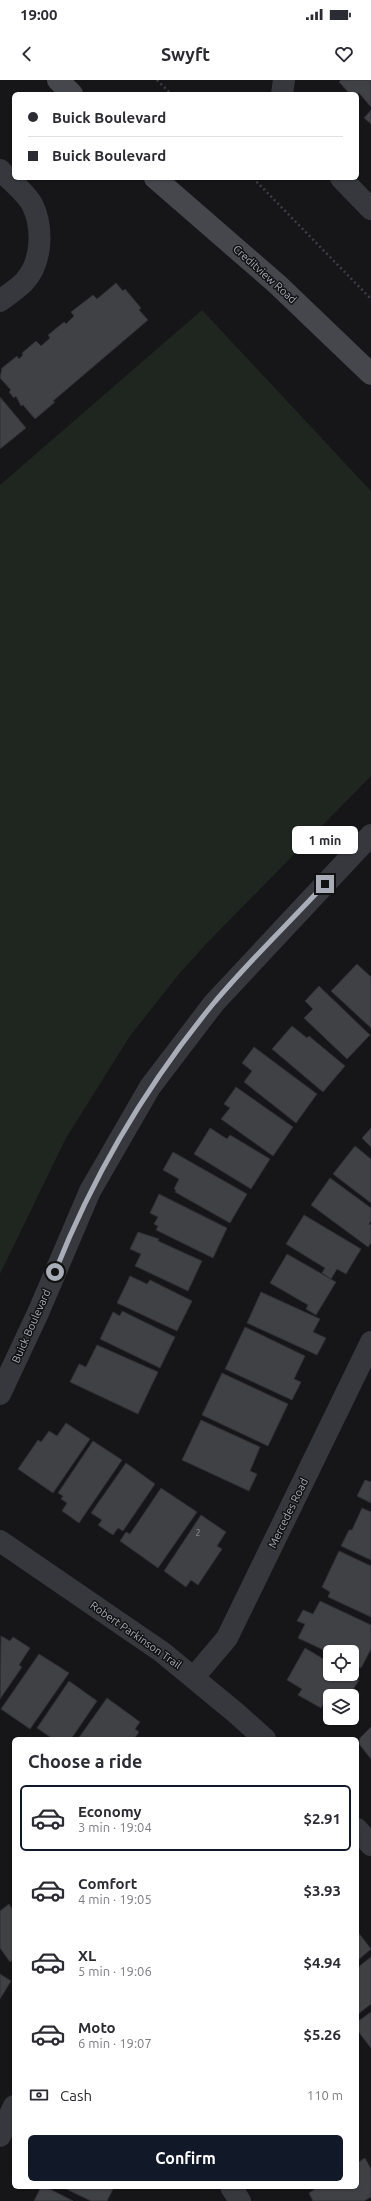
<!DOCTYPE html>
<meta charset="utf-8">
<style>
:root{--surface:#fff;--page:#f2f2f3;--text:#2b2b33;--muted:#7c7c81;--line:#e1e1e2;--accent:#111827}
body{margin:0;font-family:Ubuntu,sans-serif;background:var(--page);color:var(--text);height:100vh;display:flex;flex-direction:column;font-size:15px;white-space:nowrap}
*{box-sizing:border-box;margin:0}
p{font-size:13px;color:var(--muted)}
.icon{flex:none;width:22px;height:22px;fill:none;stroke:currentColor;stroke-width:2;stroke-linecap:round;stroke-linejoin:round}
.map{position:relative;flex:1;overflow:hidden}
.drawer{position:absolute;left:12px;top:1657px;width:347px;height:452px;display:flex;flex-direction:column;background:var(--surface);border-radius:6px;box-shadow:0 1px 3px #0004}
.drawer>*{flex:none}
.guide{position:absolute;left:12px;top:12px;width:347px;height:88px;border-radius:6px;box-shadow:0 1px 3px #0004;display:grid;align-content:center;height:88px;padding:0 16px;background:var(--surface)}
.fabs{position:absolute;left:323px;top:1565px;display:grid;gap:8px}
.fabs a{display:grid;place-items:center;width:36px;height:36px;border-radius:6px;background:var(--surface);box-shadow:0 1px 3px #0004;font-size:20px}
.end{position:absolute;width:18px;height:18px;margin:-9px;border:5px solid #a8adb8;background:#111;box-shadow:0 0 0 2px #111}
.from{border-radius:50%}
.bubble{position:absolute;height:28px;border-radius:6px;background:var(--surface);box-shadow:0 1px 3px #0004;font-size:13px;font-weight:700;line-height:28px;text-align:center}
.guide b{display:flex;align-items:center;gap:14px;height:38px;font-size:15px}
.guide b+b{border-top:1px solid var(--line)}
.guide i{width:10px;height:10px;background:var(--text)}
ul{padding:0;list-style:none}
li{display:flex;align-items:center;gap:12px;height:66px;margin:0 8px 6px;padding:0 8px;border:2px solid transparent;border-radius:6px}
li div{flex:1}
li b{display:block;font-size:15px}
li em{font-style:normal;font-weight:700}
li.active{border-color:var(--accent)}
li>.icon{width:36px;height:36px;stroke-width:1.5}
h2{padding:0 16px;font-size:18px;line-height:48px}
.pay{display:flex;align-items:center;gap:10px;height:44px;padding:0 16px;font-size:15px}
.pay p{margin-inline-start:auto}
.button{display:flex;gap:8px;margin-top:auto;padding:8px 16px}
.button a{flex:1;height:46px;border-radius:6px;background:var(--accent);color:#fff;font-size:16px;font-weight:700;line-height:46px;text-align:center}
.status{display:flex;justify-content:space-between;align-items:center;height:28px;padding:0 20px;background:var(--surface);direction:ltr}
.status svg{height:11px;fill:currentColor}
header{display:flex;justify-content:space-between;align-items:center;height:52px;padding:0 16px;background:var(--surface);font-size:18px;font-weight:700}
.map>svg:first-child{display:block}
</style>
<div class="status"><b>19:00</b><svg viewBox="0 0 49 12"><path d="M0 12V9h3v3zM5 12V6h3v6zM10 12V3h3v9zM15 12V0h3v12zM26 1h20v11H26zM47 4h2v5h-2z"/></svg></div>
<header><svg class="icon" aria-label="back" viewBox="0 0 24 24"><path d="M15 5l-7 7 7 7"/></svg>Swyft<svg class="icon" aria-label="heart" viewBox="0 0 24 24"><path d="M12 20l-8-8c-3-5 5-10 8-4 3-6 11-1 8 4z"/></svg></header>
<div class="map">
<svg width="371" height="2121" viewBox="0 0 371 2121">
<rect width="100%" height="100%" fill="#161618"/>
<path fill="#1e261f" d="M202 230 371 411V696L207 863 179 894 130 956 66 1058 0 1194V405Z"/>
<path fill="#404145" stroke="#303034" d="M341 0H371V27L359 13 350 14 339 2Z
M371 30V44L364 38Z
M116 203 123 211 125 209 141 228 139 230 148 240 53 321 55 322 35 339 23 325 21 326 16 316 14 318 9 312 11 310 0 298 2 288 17 276 19 279 23 275 22 273 36 261 41 266 50 258 48 255 64 242 66 244 74 236 71 232 93 215 97 219Z
M0 317 26 348 0 369Z
M357 884 371 897V948L331 911Z
M319 906 370 955 347 979 304 938 313 929 305 921Z
M292 946 307 958 309 956 345 986 323 1012 272 969Z
M254 967 317 1014 296 1043 244 1002 252 991 242 983Z
M236 1007 293 1047 273 1076 221 1039 230 1028 224 1024Z
M210 1048 227 1059 230 1055 270 1079 251 1109 194 1074Z
M371 1048V1067L362 1058Z
M355 1066 371 1079V1123L333 1094Z
M173 1072 247 1114 230 1143 175 1112 176 1110 174 1109 179 1099 163 1090Z
M330 1098 371 1128V1141L369 1144 371 1145V1163L368 1167 311 1125Z
M159 1114 227 1148 213 1178 156 1150 158 1146 154 1144 158 1137 150 1133Z
M304 1135 361 1169 346 1194 337 1189 331 1199 322 1193 325 1188 286 1164Z
M138 1152 159 1159 158 1161 202 1181 188 1211 135 1186 141 1174 130 1169Z
M287 1174 336 1202 316 1235 306 1229 308 1225 270 1203Z
M130 1196 147 1204 150 1200 192 1221 177 1251 117 1223Z
M261 1212 320 1239 313 1252 326 1258 317 1275 247 1243Z
M122 1231 175 1257 160 1288 100 1259 113 1232 120 1236Z
M245 1247 305 1276 294 1299 301 1302 292 1320 225 1289Z
M97 1265 158 1292 138 1334 70 1302 79 1284 86 1287Z
M222 1293 288 1324 268 1366 202 1335Z
M201 1340 260 1367 250 1391 257 1394 249 1411 182 1380Z
M66 1343 90 1359 53 1413 18 1389 38 1360 41 1362 49 1351 57 1356Z
M93 1361 122 1380 79 1443 62 1431 67 1423 61 1419 63 1416 58 1413Z
M126 1383 155 1404 123 1451 118 1448 113 1455 98 1445 102 1440 91 1433Z
M365 1400 371 1402V1423L357 1416Z
M161 1408 197 1432 158 1488 120 1461 126 1452 130 1454Z
M362 1428 371 1432V1480L341 1466 349 1450H352Z
M201 1435 226 1452 217 1466 222 1469 198 1505 191 1500 186 1507 164 1491Z
M339 1471 371 1486V1537L328 1517 330 1512 322 1507Z
M320 1521 371 1545V1569L361 1588 352 1584V1572L330 1573 298 1558 305 1544 297 1541 303 1530 313 1534Z
M1 1556 10 1561 13 1557 30 1568 19 1585 22 1587 0 1619Z
M305 1568 330 1583V1594H349L359 1600 349 1616H330V1618L327 1616 321 1628 298 1615 302 1609 287 1600Z
M39 1574 69 1593 30 1649 1 1629Z
M69 1601 97 1621 71 1659H53L37 1648Z
M107 1618 140 1642 135 1649 139 1652 134 1659H78Z
M371 1647V1679L359 1664 360 1658Z
M9 1824 14 1832V1879L10 1882 0 1868V1831Z
M358 1852 371 1869 357 1881V1853Z
M371 1877V1924L357 1935V1888Z
M0 1894 11 1901 0 1919Z
M371 1932V1968L357 1950V1942Z
M365 2078 371 2089V2117L364 2121H313L309 2113 318 2107H357V2083Z
M41 2107H46L73 2121H34Z
M62 2107H114L107 2121H91Z"/>
<g fill="none" stroke-linecap="round" stroke-linejoin="round">
<path stroke="#3d3f44" stroke-width="2.5" stroke-dasharray="2 3" stroke-linecap="butt" d="M157 0 171 14
M253 98 371 219"/>
<path stroke="#37383d" stroke-width="22" d="M282 14 284 0
M0 90C10 100 25 112 32 124 43 146 43 182 24 202 17 209 8 215 0 221
M341 98 371 129
M194 1597 227 1558 371 1262
M0 2056 14 2026
M231 2107 240 2121"/>
<path stroke="#37383d" stroke-width="22" d="M0 1314 38 1233 90 1111 150 1007 214 923 371 755
M0 1461 162 1572 236 1633 265 1659
M357 1749 371 1765"/>
<path stroke="#45474d" stroke-width="22" d="M58 0 72 14
M155 98 277 204 371 294"/>
</g>
<g fill="none" stroke-linecap="round" stroke-linejoin="round">
<path stroke="#a8adb8" stroke-width="5" d="M55 1192C94 1093 145 1007 213 924 248 882 288 844 325 804"/>
</g>
<g text-anchor="middle" stroke-width="3" stroke-linejoin="round" paint-order="stroke">
<g font-size="9" fill="#8e929b">
<text x="198" y="1456">2</text>
</g>
<g font-size="11" fill="#a8adb8" stroke="#111113">
<text transform="translate(265 194) rotate(42)" y="4">Creditview Road</text>
<text transform="translate(31 1246) rotate(-66)" y="4">Buick Boulevard</text>
<text transform="translate(288 1433) rotate(-64)" y="4">Mercedes Road</text>
<text transform="translate(136 1555) rotate(35)" y="4">Robert Parkinson Trail</text>
</g>
</g>
</svg>
<div class="fabs">
<a><svg class="icon" aria-label="locate" viewBox="0 0 24 24"><circle cx="12" cy="12" r="6"/><path d="M12 2v4M12 18v4M2 12h4M18 12h4"/></svg></a>
<a><svg class="icon" aria-label="layers" viewBox="0 0 24 24"><path d="M12 4l9 5-9 5-9-5zM3 14l9 5 9-5"/></svg></a>
</div>
<i class="end from" style="left:55px;top:1192px"></i>
<i class="end" style="left:325px;top:804px"></i>
<div class="bubble" style="left:292px;top:746px;width:66px">1 min</div>
<div class="guide">
<b><i class="from"></i>Buick Boulevard</b>
<b><i></i>Buick Boulevard</b>
</div>
<section class="drawer">
<h2>Choose a ride</h2>
<ul>
<li class="active"><svg class="icon" aria-label="car" viewBox="0 0 24 24"><path d="M5 17H2v-5l4-1 3-4h7l3 4 3 1v5h-3M9 17h6M6 11h13"/><circle cx="7" cy="17" r="2"/><circle cx="17" cy="17" r="2"/></svg><div><b>Economy</b><p>3 min · 19:04</p></div><em>$2.91</em></li>
<li><svg class="icon" aria-label="car" viewBox="0 0 24 24"><path d="M5 17H2v-5l4-1 3-4h7l3 4 3 1v5h-3M9 17h6M6 11h13"/><circle cx="7" cy="17" r="2"/><circle cx="17" cy="17" r="2"/></svg><div><b>Comfort</b><p>4 min · 19:05</p></div><em>$3.93</em></li>
<li><svg class="icon" aria-label="car" viewBox="0 0 24 24"><path d="M5 17H2v-5l4-1 3-4h7l3 4 3 1v5h-3M9 17h6M6 11h13"/><circle cx="7" cy="17" r="2"/><circle cx="17" cy="17" r="2"/></svg><div><b>XL</b><p>5 min · 19:06</p></div><em>$4.94</em></li>
<li><svg class="icon" aria-label="car" viewBox="0 0 24 24"><path d="M5 17H2v-5l4-1 3-4h7l3 4 3 1v5h-3M9 17h6M6 11h13"/><circle cx="7" cy="17" r="2"/><circle cx="17" cy="17" r="2"/></svg><div><b>Moto</b><p>6 min · 19:07</p></div><em>$5.26</em></li>
</ul>
<div class="pay"><svg class="icon" aria-label="cash" viewBox="0 0 24 24"><path d="M3 7h18v10H3z"/><circle cx="12" cy="12" r="2"/></svg>Cash<p>110 m</p></div>
<div class="button"><a>Confirm</a></div>
</section>
</div>
